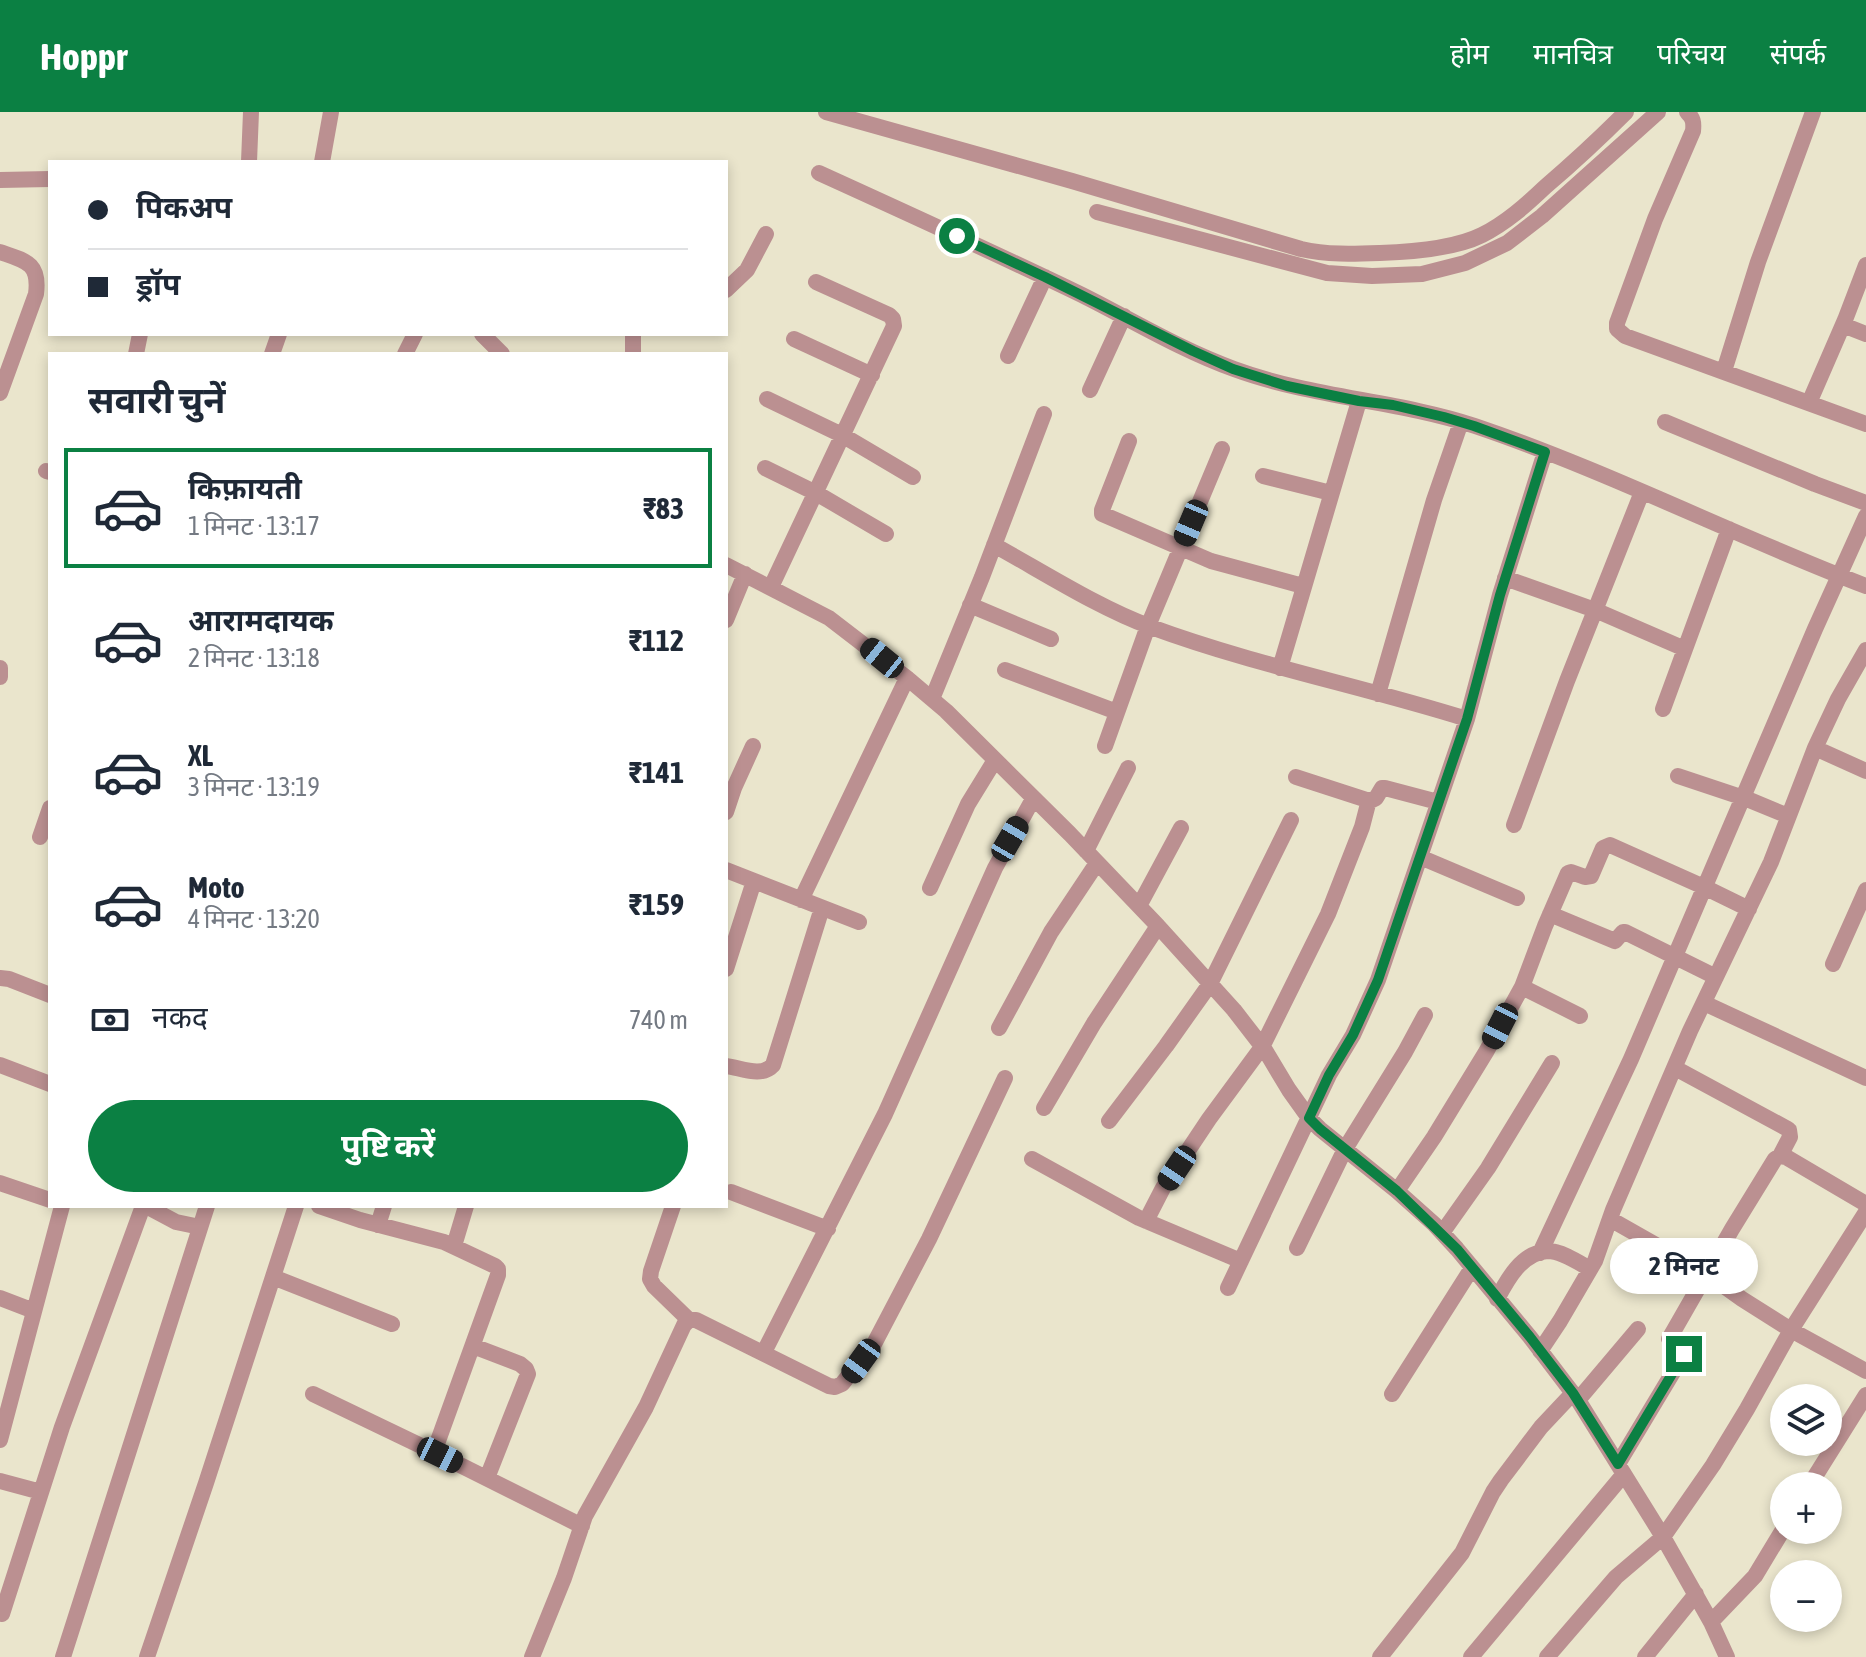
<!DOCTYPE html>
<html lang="hi">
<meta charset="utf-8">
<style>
:root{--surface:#fff;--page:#f6f6f7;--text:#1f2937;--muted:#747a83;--line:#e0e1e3;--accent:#0b8043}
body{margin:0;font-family:"Asap Condensed","Noto Sans Devanagari",sans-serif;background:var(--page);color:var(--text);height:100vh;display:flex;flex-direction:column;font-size:30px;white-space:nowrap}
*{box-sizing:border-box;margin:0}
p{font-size:26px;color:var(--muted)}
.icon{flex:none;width:44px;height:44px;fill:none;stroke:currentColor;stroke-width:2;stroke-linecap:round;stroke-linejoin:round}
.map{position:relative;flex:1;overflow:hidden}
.drawer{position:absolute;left:48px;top:240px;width:680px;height:856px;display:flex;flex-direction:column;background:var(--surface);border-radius:0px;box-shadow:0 4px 12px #0003}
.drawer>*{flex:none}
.guide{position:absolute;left:48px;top:48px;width:680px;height:176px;border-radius:0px;box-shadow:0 4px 12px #0003;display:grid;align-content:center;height:176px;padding:0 40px;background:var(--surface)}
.controls{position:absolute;left:1770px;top:1272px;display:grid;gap:16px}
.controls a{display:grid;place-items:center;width:72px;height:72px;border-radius:50%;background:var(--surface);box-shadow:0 4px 12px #0003;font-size:40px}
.end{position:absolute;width:36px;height:36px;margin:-18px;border:10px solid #0b8043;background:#fff;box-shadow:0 0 0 4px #fff}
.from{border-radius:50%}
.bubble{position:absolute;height:56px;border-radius:28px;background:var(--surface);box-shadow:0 4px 12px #0003;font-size:26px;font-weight:700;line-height:56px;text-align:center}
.car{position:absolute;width:24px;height:48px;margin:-24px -12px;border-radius:10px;box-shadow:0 0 6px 2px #0007;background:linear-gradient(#222 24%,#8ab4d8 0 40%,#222 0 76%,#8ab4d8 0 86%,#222 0)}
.guide b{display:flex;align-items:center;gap:28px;height:76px;font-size:30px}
.guide b+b{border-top:2px solid var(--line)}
.guide i{width:20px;height:20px;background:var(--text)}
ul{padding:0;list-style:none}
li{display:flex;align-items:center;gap:24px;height:120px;margin:0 16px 12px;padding:0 24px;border:4px solid transparent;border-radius:0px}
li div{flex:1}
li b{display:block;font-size:30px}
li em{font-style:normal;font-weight:700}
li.current{border-color:var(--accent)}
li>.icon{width:72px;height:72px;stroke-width:1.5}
h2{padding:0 40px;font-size:36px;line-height:96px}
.pay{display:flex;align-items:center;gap:20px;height:88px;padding:0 40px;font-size:30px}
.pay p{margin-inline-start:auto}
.cta{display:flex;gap:16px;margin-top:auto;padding:16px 40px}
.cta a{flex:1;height:92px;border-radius:48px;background:var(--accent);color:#fff;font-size:32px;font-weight:700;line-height:92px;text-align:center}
header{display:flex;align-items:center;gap:48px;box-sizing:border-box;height:112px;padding:0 40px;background:var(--accent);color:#fff}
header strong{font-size:38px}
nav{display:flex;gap:44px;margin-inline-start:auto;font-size:28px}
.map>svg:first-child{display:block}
</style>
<header>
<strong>Hoppr</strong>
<nav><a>होम</a><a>मानचित्र</a><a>परिचय</a><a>संपर्क</a></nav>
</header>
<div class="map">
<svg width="1866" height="1545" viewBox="0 0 1866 1545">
<rect width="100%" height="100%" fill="#eae5cc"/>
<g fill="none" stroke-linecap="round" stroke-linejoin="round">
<path stroke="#bb9091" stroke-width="16" d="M826 0 1072 69 1301 137C1327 143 1353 142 1380 141 1411 140 1454 137 1482 123 1506 111 1526 93 1545 75 1573 51 1600 26 1626 0
M1687 0C1693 6 1694 10 1693 19L1655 107 1617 211V217L1625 224 1866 312
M249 50 251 0
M322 50 331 0
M819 61C907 101 995 141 1082 183 1132 208 1181 238 1234 257 1313 286 1396 288 1475 314 1608 359 1735 424 1866 474
M0 68 50 67
M1097 100 1327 161 1372 164 1422 162 1465 151 1507 131 1542 104 1658 0
M0 140C26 149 40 151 36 182L0 281
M726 178 747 158 766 122
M1843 213 1866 222
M482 222 502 242
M794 227 872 263
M136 242 140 222
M272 242 279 222
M405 242 415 222
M633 242V222
M1008 244 1045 165
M1724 259 1758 150 1813 0
M1090 278 1124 204
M767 287 842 323 913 365
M1809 291 1845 208 1866 153
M1665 310 1815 372 1866 391
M1129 329 1102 398V402L1211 449 1303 474
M765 356 816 381 886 422
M46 359 50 360
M1263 364 1331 381
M994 433C1043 460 1099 496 1151 515 1254 553 1362 574 1467 607
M726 453 829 506 907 566 946 599 1070 722 1158 814 1234 898 1265 938 1289 978 1309 1006 1320 1017 1397 1079 1434 1112 1457 1137 1530 1225 1578 1288 1663 1425 1711 1510 1727 1545
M1505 466 1595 498 1685 537
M771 475 894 214 893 207 889 203 816 170
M970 493 1051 527
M726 508 745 462
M0 556V565
M1280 556 1359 289
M1005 558 1117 600
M1378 582 1434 388 1461 310
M932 587 982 465 1044 302
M1663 597 1729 417
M1105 634 1148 514 1222 337
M1815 636 1866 659
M1678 664 1747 687 1788 704
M1296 665 1370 689 1376 686 1382 676H1385L1438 690
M726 700 734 676 753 634
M1514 713 1567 569 1642 380
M40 725 50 696
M1086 739 1128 656
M1420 745 1517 786
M726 758 859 810
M930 776 968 692 995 648
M801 788 907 566
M1139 794 1181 716
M1550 802 1615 829 1623 820H1625L1716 865
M1833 852 1866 778
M726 857 754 769
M0 866 9 867 50 883
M1522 875 1580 904
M1704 891 1866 966
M999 916 1051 820 1097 751
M0 953 50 972
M726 954C742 956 761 966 773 953L822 796
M1675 956 1786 1016 1789 1018 1790 1025 1780 1044
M1044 996 1094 911 1158 814
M1109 1009 1166 934 1210 872 1291 708
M1032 1047 1139 1106 1241 1149
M0 1071 50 1088
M1397 1079 1434 1025 1486 940 1522 875 1545 814 1568 761 1571 760 1585 765 1591 764 1603 736 1610 733 1704 775 1749 797
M731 1080 828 1117
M146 1094 176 1110 200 1115
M319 1094 360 1108 444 1130 495 1154 498 1157V1163L434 1340
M673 1094 651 1159 650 1167 654 1174 689 1208
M1610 1107 1707 1162 1742 1187 1791 1218 1866 1259
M1146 1109 1163 1076 1209 1007 1262 935 1328 802 1362 715 1369 688
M378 1113 384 1094
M1442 1121 1488 1056 1552 951
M454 1134 466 1094
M1297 1136 1345 1037 1405 940 1425 903
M1540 1141 1631 947 1815 517 1866 404
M273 1165 392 1212
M1228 1176 1329 963 1353 923 1378 868 1467 607 1500 483 1545 340
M0 1186 34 1199
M1497 1187C1507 1168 1522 1140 1548 1139 1561 1139 1578 1150 1590 1157
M1669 1227 1732 1117 1775 1047 1780 1044 1786 1045 1866 1092
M473 1234 520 1252 526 1257 528 1262 487 1366
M1540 1239 1560 1209 1595 1149 1613 1098 1690 919 1771 750 1815 636 1838 587 1866 538
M764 1240 885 1002 995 756 1033 687
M313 1282 440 1343 582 1414
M1392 1282 1472 1156
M1578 1288 1638 1217
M0 1328 62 1094
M1618 1352 1684 1242
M0 1369 41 1380
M1809 1374 1866 1283
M2 1502 62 1315 143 1094
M1711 1510 1755 1464 1784 1416
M63 1545 207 1094
M147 1545 206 1371 296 1094
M532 1545 564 1466 585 1404 646 1295 684 1213 689 1208H696L829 1274 835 1275 842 1272 874 1232 929 1127 1005 966
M1380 1545 1462 1441 1493 1380 1501 1368 1541 1315 1573 1281
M1471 1545 1624 1362
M1547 1545 1616 1465 1663 1425 1713 1353 1747 1297 1791 1218 1866 1100
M1645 1545 1696 1482"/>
</g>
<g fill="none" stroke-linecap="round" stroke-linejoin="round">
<path stroke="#0b8043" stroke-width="10" d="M957 124 1045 165 1193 239 1233 257 1287 274 1359 289 1393 293 1444 305 1474 314 1545 340 1500 483 1467 607 1378 868 1353 923 1329 963 1309 1006 1320 1017 1397 1079 1457 1137 1530 1225 1573 1281 1618 1352 1684 1242"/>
</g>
</svg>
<div class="controls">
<a><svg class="icon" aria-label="layers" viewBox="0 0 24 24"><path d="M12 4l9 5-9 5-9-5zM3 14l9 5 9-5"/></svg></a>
<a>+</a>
<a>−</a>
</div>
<i class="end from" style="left:957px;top:124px"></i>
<i class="end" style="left:1684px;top:1242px"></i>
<div class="bubble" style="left:1610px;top:1126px;width:148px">2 मिनट</div>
<i class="car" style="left:1191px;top:411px;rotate:203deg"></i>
<i class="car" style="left:882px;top:546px;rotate:309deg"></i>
<i class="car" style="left:1010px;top:727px;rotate:30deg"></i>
<i class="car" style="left:1500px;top:914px;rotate:207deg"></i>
<i class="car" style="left:1177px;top:1056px;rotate:214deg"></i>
<i class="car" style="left:861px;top:1249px;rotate:216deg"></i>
<i class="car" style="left:440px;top:1343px;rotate:116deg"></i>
<div class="guide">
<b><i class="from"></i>पिकअप</b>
<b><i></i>ड्रॉप</b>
</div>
<section class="drawer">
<h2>सवारी चुनें</h2>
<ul>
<li class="current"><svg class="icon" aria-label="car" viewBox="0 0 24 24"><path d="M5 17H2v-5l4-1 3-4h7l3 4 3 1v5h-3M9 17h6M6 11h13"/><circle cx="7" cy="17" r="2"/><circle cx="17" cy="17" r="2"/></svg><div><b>किफ़ायती</b><p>1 मिनट · 13:17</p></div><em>₹83</em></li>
<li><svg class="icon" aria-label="car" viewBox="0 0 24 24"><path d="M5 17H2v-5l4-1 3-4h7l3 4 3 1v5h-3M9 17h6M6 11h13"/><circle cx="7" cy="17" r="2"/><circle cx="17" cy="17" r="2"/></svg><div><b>आरामदायक</b><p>2 मिनट · 13:18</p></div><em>₹112</em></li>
<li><svg class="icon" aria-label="car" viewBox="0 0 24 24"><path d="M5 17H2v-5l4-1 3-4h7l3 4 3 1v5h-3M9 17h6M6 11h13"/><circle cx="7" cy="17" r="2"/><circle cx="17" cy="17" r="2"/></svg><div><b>XL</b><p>3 मिनट · 13:19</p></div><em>₹141</em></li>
<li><svg class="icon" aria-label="car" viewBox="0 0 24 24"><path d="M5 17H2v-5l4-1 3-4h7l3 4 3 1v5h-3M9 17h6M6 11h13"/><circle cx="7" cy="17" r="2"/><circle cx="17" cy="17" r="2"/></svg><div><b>Moto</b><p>4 मिनट · 13:20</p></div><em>₹159</em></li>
</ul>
<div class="pay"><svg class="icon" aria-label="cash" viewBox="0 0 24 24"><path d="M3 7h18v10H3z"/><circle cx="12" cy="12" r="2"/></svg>नकद<p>740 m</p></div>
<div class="cta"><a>पुष्टि करें</a></div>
</section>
</div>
